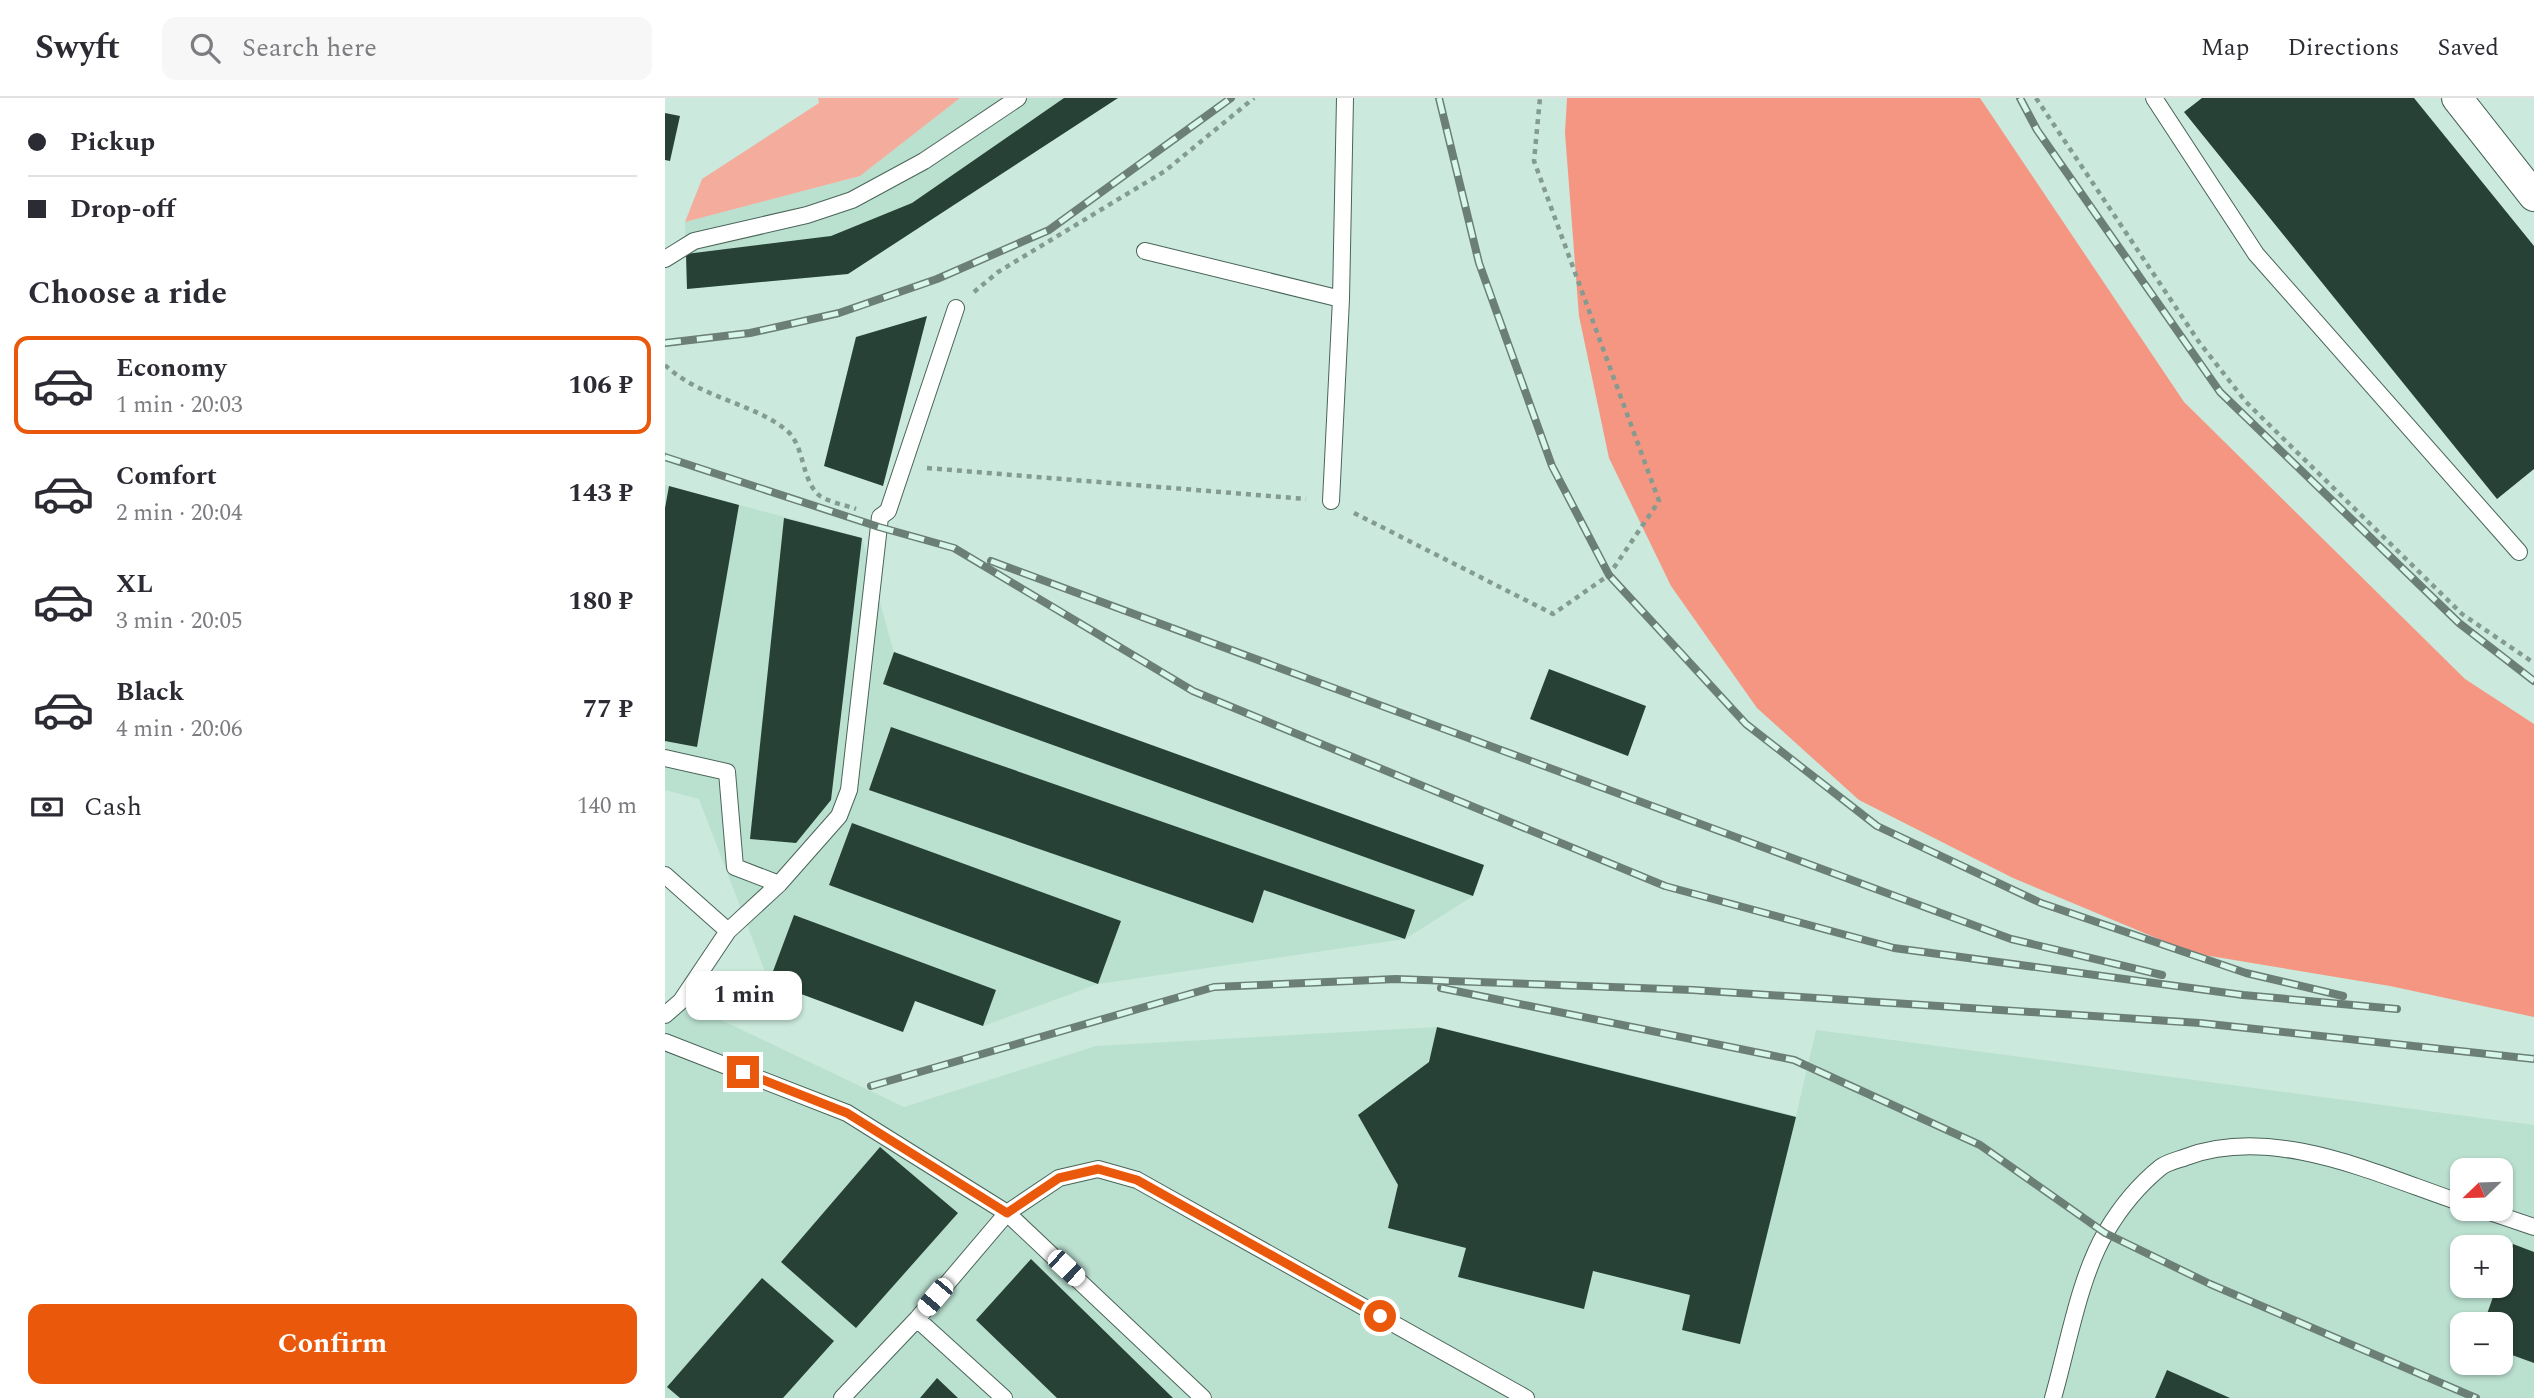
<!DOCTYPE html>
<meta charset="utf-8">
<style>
:root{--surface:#fff;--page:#f7f7f7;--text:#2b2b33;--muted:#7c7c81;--line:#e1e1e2;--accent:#ea580c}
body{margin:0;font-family:Spectral,serif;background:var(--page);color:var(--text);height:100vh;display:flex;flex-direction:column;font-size:26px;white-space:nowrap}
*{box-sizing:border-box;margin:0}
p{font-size:23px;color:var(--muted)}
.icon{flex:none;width:38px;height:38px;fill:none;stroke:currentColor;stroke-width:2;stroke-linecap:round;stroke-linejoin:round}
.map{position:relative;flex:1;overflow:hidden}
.side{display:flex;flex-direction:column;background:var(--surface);width:665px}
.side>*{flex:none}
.top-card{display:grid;align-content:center;height:154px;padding:0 28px;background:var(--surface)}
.needle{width:46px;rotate:247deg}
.controls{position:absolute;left:1785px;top:1060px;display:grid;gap:14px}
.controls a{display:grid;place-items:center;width:63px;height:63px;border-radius:14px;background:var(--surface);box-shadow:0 2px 5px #0004;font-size:35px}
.end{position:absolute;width:32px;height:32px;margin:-16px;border:9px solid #ea580c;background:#fff;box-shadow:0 0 0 4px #fff}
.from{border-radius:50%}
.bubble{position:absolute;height:49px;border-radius:14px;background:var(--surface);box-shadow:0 2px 5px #0004;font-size:23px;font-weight:700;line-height:49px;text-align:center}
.car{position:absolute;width:21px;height:42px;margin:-21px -10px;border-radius:9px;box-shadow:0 0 5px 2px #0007;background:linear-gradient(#fff 24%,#345 0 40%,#fff 0 76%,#345 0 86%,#fff 0)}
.top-card b{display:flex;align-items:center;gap:24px;height:66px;font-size:26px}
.top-card b+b{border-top:2px solid var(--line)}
.top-card i{width:18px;height:18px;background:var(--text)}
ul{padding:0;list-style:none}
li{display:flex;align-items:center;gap:21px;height:98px;margin:0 14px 10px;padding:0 14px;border:4px solid transparent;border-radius:14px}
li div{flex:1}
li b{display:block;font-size:26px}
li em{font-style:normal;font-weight:700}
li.on{border-color:var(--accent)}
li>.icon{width:63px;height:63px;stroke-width:1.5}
h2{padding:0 28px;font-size:32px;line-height:84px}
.pay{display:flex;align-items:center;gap:18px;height:77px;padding:0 28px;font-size:26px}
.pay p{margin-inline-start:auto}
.primary-button{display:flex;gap:14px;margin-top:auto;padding:14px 28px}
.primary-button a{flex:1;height:80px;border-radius:14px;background:var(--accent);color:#fff;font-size:28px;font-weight:700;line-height:80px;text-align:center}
header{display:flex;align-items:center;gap:42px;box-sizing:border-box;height:98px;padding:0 35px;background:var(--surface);border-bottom:2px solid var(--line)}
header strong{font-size:33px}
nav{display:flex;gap:38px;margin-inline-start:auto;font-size:24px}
.search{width:490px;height:63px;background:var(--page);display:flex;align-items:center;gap:18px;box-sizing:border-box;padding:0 24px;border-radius:14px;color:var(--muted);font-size:26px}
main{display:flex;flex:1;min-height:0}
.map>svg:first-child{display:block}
</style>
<header>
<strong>Swyft</strong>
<div class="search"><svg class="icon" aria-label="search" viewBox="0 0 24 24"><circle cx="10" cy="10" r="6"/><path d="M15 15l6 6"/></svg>Search here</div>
<nav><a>Map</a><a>Directions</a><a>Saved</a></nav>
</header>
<main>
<section class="side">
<div class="top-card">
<b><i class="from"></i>Pickup</b>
<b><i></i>Drop-off</b>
</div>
<h2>Choose a ride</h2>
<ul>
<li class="on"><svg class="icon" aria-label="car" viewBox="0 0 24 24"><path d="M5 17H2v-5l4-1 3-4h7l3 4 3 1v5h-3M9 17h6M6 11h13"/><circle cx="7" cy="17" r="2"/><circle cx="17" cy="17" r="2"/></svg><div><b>Economy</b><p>1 min · 20:03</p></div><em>106 ₽</em></li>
<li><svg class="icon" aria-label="car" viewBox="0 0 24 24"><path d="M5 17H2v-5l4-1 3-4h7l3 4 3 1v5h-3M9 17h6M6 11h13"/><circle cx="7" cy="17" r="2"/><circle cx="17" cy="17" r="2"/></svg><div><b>Comfort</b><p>2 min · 20:04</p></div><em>143 ₽</em></li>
<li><svg class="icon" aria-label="car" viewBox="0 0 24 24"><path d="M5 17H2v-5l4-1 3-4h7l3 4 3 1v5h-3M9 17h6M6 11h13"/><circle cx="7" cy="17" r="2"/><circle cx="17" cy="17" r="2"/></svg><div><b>XL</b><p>3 min · 20:05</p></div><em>180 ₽</em></li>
<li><svg class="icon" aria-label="car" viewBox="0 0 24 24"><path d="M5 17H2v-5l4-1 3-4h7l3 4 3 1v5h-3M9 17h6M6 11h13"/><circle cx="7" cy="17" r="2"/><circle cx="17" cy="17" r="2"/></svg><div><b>Black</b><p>4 min · 20:06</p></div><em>77 ₽</em></li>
</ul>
<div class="pay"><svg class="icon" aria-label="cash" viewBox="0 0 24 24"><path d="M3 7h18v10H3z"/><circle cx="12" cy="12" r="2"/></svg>Cash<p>140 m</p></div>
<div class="primary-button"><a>Confirm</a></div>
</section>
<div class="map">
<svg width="1869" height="1300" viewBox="0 0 1869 1300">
<rect width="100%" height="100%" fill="#cbe9dc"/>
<path fill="#bae0d0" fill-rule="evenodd" d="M295 0H453L183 176 22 191 20 124 195 78Z
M0 387 197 440 229 555 819 767 808 798 740 841 433 886 318 928 251 903 238 934 104 884 34 701 0 692Z
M16 903 239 1009 431 948 772 929 1131 1018 1151 932 1869 1027V1300H0V922ZM1797 1073H1836V1111H1797ZM1797 1150H1836V1188H1797ZM1797 1227H1836V1265H1797Z"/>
<path fill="#f4ac9c" d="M153 0H295L195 78 20 124 37 81 154 5Z"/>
<path fill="#f59682" d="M902 0H1315L1519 304 1800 581 1869 626V919L1725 888 1527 855 1348 780 1194 702 1092 610 1006 488 944 360 914 218 900 35Z"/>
<path fill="#284137" d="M399 0H453L183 176 22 191 21 156 166 138 247 105Z
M1537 0H1749L1869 148V371L1832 401 1519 14Z
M0 15 15 18 5 63 0 62Z
M262 218 218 388 159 368 191 239Z
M4 388 74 407 32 649 0 643V410Z
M119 420 197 440 166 702 131 745 85 741Z
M229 554 819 767 808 798 218 586Z
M884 571 981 608 963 658 865 621Z
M226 629 750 812 740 841 599 792 588 825 204 692Z
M187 725 456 823 433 886 164 787Z
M129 817 331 892 318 928 250 903 238 934 104 884Z
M772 929 1131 1019 1075 1246 1017 1232 1025 1197 928 1173 919 1211 793 1179 801 1150 723 1130 733 1087 693 1017 764 964Z
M215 1049 293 1115 191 1230 116 1164Z
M1848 1146 1869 1154V1265L1836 1253V1227H1818L1832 1188H1836V1179Z
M366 1161 508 1300H392L311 1222Z
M97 1180 169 1243 118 1300H15L2 1289Z
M1502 1272 1565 1300H1490Z
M272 1280 293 1300H255Z"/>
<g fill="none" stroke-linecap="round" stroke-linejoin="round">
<defs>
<path id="service" d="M1489 0 1591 156 1854 454
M480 153 676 201
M0 161 29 143 142 117 187 102 259 63 353 0
M666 403 676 201 680 0
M0 660 62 674 70 769 114 786
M0 777 63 833
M0 917 16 903 63 833 114 786 174 718 184 692 215 419 223 413 291 210
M0 944 182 1015 342 1115 538 1300
M1816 1111 1869 1129
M252 1221 339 1300
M177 1300 252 1221 342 1115 394 1080 433 1071 472 1082 861 1300
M1388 1300C1403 1248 1414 1180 1441 1134 1455 1110 1475 1086 1496 1069 1503 1064 1513 1062 1521 1059 1610 1026 1713 1077 1797 1105"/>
<path id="minor" d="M1792 0 1869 98"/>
</defs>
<use href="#service" stroke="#496458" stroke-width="18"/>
<use href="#minor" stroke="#496458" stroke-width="32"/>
<path stroke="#849b91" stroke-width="4.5" stroke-dasharray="5 5" stroke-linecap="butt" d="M1371 0 1534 244 1581 304 1797 516 1869 565
M309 194 333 174 500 73 589 0
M0 267C33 299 87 305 120 331 141 347 135 382 155 398 164 404 180 407 191 411
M262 370 641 401
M689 415 888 516 944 477 994 403 869 63 875 0"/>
<use href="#service" stroke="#fff" stroke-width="16"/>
<use href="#minor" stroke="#fff" stroke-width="30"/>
<defs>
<path id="rail" d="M774 0 814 165 887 368 944 477 1081 626 1212 728 1376 805 1581 875 1678 898
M1355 0 1372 32 1555 294 1794 525 1869 583
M0 245 85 235 174 215 272 181 384 132 566 0
M0 359 214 429 289 450 528 593 1000 788 1229 850 1578 897 1732 911
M326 463 1346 841 1497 877
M776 890 1129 962 1315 1047 1440 1135 1545 1186 1811 1300
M206 988 549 889 731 881 1028 892 1535 925 1869 961"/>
</defs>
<use href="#rail" stroke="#6b7f77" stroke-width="8"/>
<use href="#rail" stroke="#d8f6e9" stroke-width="5" stroke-dasharray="16" stroke-linecap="butt"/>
</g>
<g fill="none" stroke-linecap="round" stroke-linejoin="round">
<path stroke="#ea580c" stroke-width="9" d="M78 974 182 1015 342 1115 394 1080 433 1071 472 1082 715 1218"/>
</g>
</svg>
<div class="controls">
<a><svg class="needle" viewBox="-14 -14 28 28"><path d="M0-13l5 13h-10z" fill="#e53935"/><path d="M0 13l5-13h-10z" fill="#7c7c81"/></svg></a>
<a>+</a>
<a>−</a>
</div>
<i class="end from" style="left:715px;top:1218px"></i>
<i class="end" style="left:78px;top:974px"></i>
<div class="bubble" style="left:21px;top:873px;width:116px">1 min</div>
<i class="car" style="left:401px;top:1170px;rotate:133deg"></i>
<i class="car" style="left:270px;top:1199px;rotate:220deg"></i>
</div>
</main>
